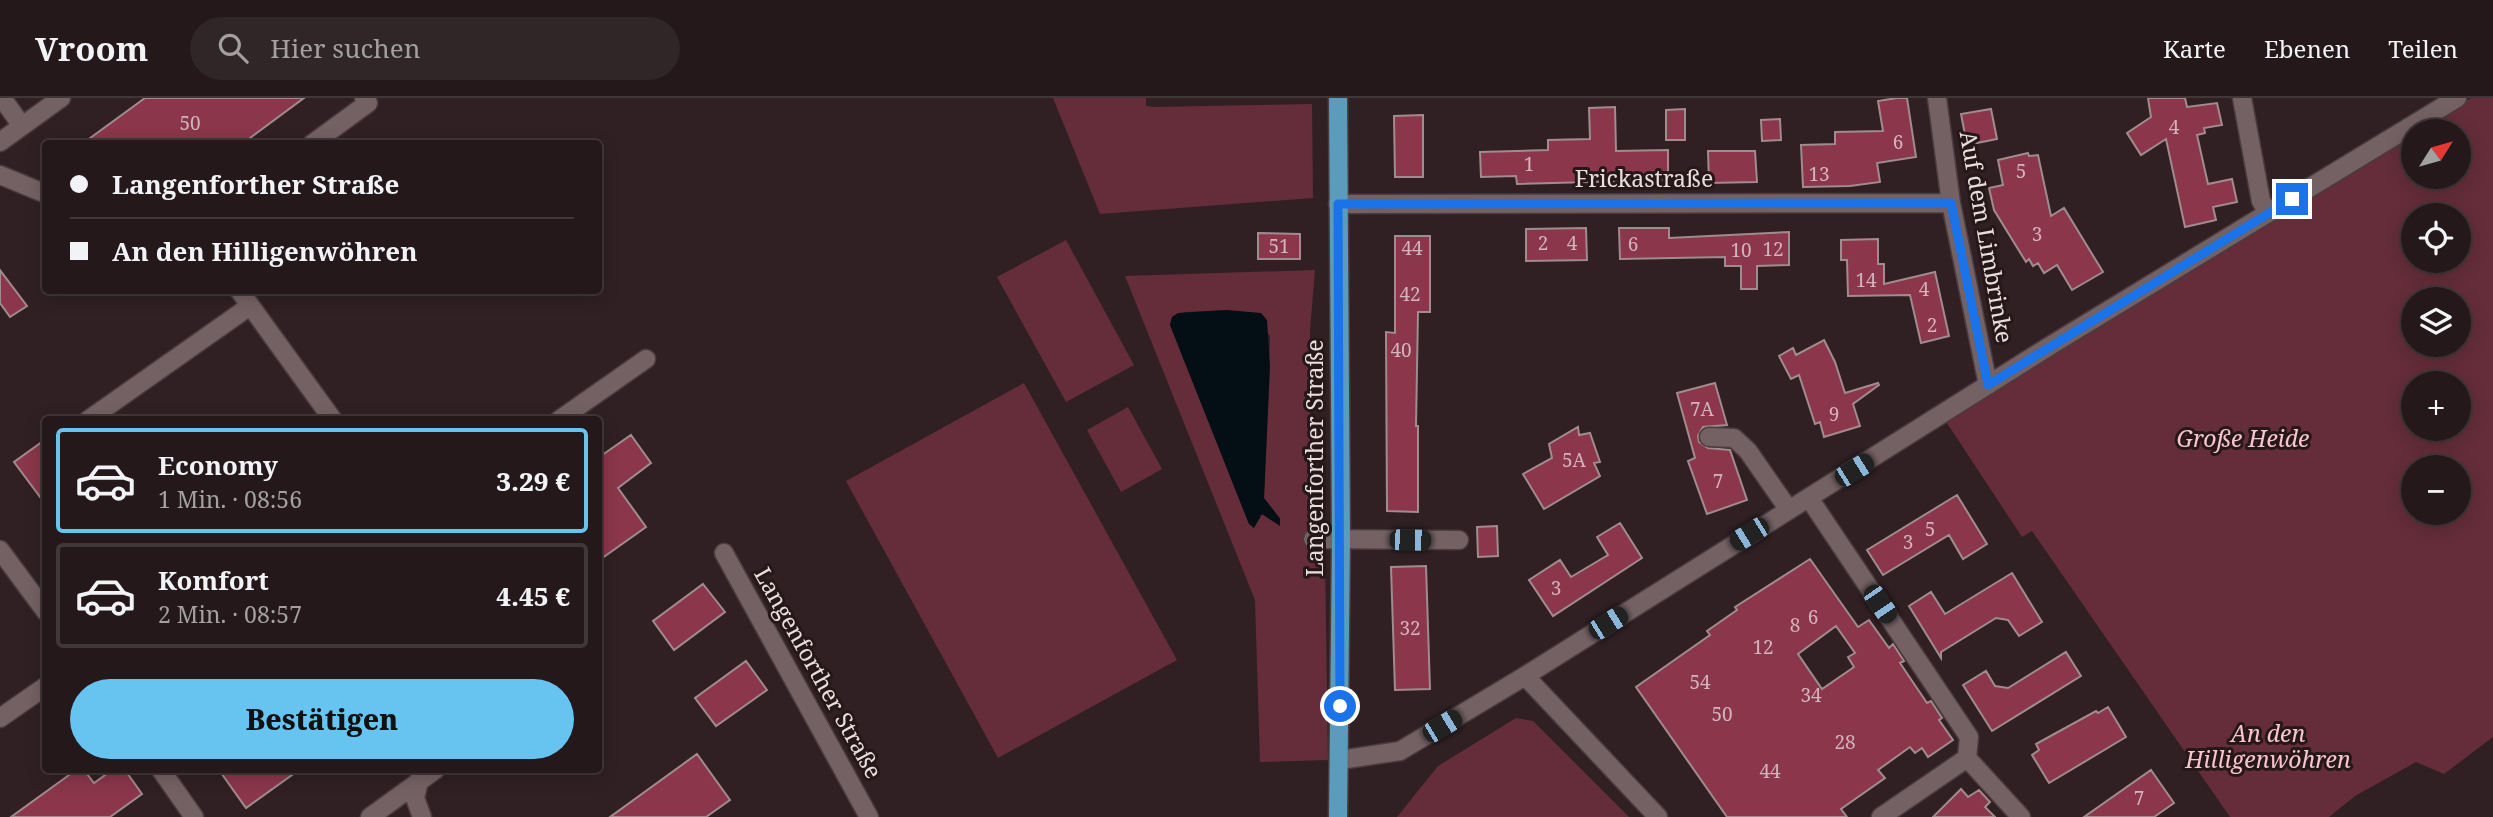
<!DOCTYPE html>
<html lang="de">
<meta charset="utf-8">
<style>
:root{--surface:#24181a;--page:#302527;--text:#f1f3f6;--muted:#a3a0a2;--line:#413739;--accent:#67c4f0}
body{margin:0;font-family:"Noto Serif",serif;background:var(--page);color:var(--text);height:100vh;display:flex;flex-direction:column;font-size:26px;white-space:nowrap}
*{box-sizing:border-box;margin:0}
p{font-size:23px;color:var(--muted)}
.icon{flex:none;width:38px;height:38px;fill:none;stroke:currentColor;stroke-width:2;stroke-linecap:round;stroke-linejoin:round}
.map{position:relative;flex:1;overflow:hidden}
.details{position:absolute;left:42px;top:318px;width:560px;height:357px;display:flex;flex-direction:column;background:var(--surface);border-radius:7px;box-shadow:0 4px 18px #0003,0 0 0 2px var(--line)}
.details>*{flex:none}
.banner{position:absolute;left:42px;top:42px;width:560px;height:154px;border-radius:7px;box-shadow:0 4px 18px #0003,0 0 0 2px var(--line);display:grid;align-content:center;height:154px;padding:0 28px;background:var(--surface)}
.needle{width:46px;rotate:53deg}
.buttons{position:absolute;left:2401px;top:21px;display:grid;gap:14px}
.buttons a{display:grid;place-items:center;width:70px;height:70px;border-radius:50%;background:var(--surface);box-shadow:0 4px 18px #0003,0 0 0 2px var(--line);font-size:35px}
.end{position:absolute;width:32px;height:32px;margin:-16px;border:9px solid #1a73e8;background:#fff;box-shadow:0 0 0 4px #fff}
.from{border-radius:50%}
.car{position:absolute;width:21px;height:42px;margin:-21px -10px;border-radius:9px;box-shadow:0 0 5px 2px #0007;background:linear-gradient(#222 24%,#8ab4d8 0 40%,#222 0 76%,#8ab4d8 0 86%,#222 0)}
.banner b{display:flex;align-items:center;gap:24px;height:66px;font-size:26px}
.banner b+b{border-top:2px solid var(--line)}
.banner i{width:18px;height:18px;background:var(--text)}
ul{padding:12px 0 0;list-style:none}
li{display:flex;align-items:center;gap:21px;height:105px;margin:0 14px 10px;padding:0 14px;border:4px solid var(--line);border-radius:7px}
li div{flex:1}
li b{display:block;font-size:26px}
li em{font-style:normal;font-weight:800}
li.current{border-color:var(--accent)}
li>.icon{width:63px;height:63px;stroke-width:1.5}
.primary-button{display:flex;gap:14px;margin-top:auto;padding:14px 28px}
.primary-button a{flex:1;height:80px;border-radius:42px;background:var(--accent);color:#111;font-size:28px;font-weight:800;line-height:80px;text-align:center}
header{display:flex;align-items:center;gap:42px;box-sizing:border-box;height:98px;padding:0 35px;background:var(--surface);border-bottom:2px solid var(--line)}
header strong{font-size:33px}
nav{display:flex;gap:38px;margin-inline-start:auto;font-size:24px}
.search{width:490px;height:63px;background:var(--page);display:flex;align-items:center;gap:18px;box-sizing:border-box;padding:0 24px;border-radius:38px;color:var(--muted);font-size:26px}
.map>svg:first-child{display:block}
</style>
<header>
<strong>Vroom</strong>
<div class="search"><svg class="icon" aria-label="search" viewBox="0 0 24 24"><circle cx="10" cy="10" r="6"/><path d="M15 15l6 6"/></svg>Hier suchen</div>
<nav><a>Karte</a><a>Ebenen</a><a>Teilen</a></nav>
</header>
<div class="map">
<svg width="2493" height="719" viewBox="0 0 2493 719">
<rect width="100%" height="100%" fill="#302023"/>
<path fill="#642d39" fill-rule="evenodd" d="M1053 0H1146V8L1154 9 1312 6 1313 100 1100 116Z
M2471 0H2493V639L2444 676 2416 664 2355 698 2329 719H2230L2032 433 2022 439 1945 322 2413 35V79H2459V33H2416ZM2413 117H2459V163H2413ZM2413 201H2459V247H2413ZM2413 285H2459V331H2413ZM2413 369H2459V415H2413Z
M1066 142 1134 267 1066 304 997 179Z
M1315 172 1310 232V453L1325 458 1328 662 1260 664 1255 502 1125 178ZM1227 212 1270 237 1264 400 1280 420 1279 427 1262 416 1249 426 1170 227 1172 219 1186 214Z
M1024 285 1177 562 998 660 846 383Z
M1128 309 1162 371 1121 394 1087 332Z
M1516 620 1533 623 1629 719H1397L1438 668Z"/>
<path fill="#030e15" d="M1227 212 1261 215 1267 222 1270 269 1264 400 1280 421V428L1262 416 1254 430 1249 426 1170 227 1172 219 1178 215Z"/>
<path fill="#8b364a" stroke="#a08b8e" stroke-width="2" fill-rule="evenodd" d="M145 0H304L242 46H82Z
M1897 0H1907L1916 59 1877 65 1880 84 1850 88 1803 89 1801 47 1835 46V34L1883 33 1878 3Z
M2148 0H2185L2187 9 2217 5 2222 27 2204 30 2205 35 2197 37 2208 86 2232 81 2237 104 2213 109 2216 122 2185 129 2166 41 2141 57 2127 35 2151 19Z
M1615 9 1616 53 1668 52V82L1517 86 1516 78 1481 79 1480 54 1548 52V42L1590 41 1589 10Z
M1685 11V42H1666V12Z
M1991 11 1997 41 1967 47 1961 16Z
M1423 17V79H1395L1394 18Z
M1780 21 1781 42 1762 43 1761 22Z
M1708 53H1755L1757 84 1709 85Z
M2028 55 2029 58 2038 57 2051 118 2064 110 2103 174 2072 192 2057 167 2044 175 2038 165 2033 168 2029 161 2026 164 1994 112 1989 90 2003 87 1998 62Z
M1586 130 1587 162 1526 163V131Z
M1619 130H1669V140L1789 134V167L1757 168V191H1741V168H1725V159L1620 161Z
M1258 135 1300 136V161H1258Z
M1395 138H1430V214H1418L1416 328H1418V414L1387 413 1386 234 1395 235Z
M1878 141V166H1884V186L1935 174 1949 238 1921 245 1910 197 1848 198 1847 162H1841V142Z
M0 172 27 208 10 219 0 205Z
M1824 242 1835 264 1845 295 1878 285 1879 287 1853 306 1860 328 1824 339 1820 324 1815 326 1799 277 1791 281 1779 258 1793 250 1796 257Z
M1715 285 1727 327 1703 329 1698 338 1699 344 1708 350 1730 352 1747 402 1707 416 1688 363 1695 360 1677 295Z
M1578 329 1579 337 1590 335 1600 364 1594 365 1600 378 1544 411 1523 376 1552 360 1549 346Z
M631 337 651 365 618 390 646 429 598 463V360Z
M46 341V407L14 364Z
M1957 397 1987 446 1963 461 1949 437 1883 477 1867 452Z
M1620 425 1642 460 1553 518 1529 482 1560 462 1571 479 1608 457 1597 439Z
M1497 428 1498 458 1478 459 1477 429Z
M1810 461 1858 529 1869 522 1889 550 1893 546 1904 563 1900 565 1927 605 1931 603 1942 620 1939 622 1953 642 1928 659 1922 650 1915 655 1910 649 1878 672 1885 680 1841 711 1847 719H1727L1636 589 1710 537 1707 533 1737 512 1735 509ZM1836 528 1855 555 1848 559 1854 569 1822 591 1798 556Z
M1426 468 1430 591 1395 592 1391 469Z
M2012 475 2042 524 2019 538 2008 522 1996 520 1941 554V560L1909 508 1931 494 1945 516Z
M703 486 725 514 674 552 653 523Z
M2066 554 2081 578 1992 633 1963 587 1986 573 1995 588 2008 590Z
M746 563 767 592 716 628 695 600Z
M2108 609 2126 639 2049 685 2032 657 2039 652 2036 646 2096 613 2098 615Z
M697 656 730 702 706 719H610Z
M76 672H84L94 685 112 672H125L142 696 110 719H11Z
M219 672H299L246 710Z
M2151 672 2174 705 2154 719H2084Z
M1961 691 1968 699 1979 692 1990 704 1985 709 1995 719H1933Z"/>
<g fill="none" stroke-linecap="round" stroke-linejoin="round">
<defs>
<path id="minor" d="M2 0 22 28
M1937 0 1951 105 1988 287
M2242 0 2261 103 2268 115
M0 44 61 0
M312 46 368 5 364 0
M0 77 46 96
M1338 106 1951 105
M239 192 333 322
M88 322 250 208
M559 322 646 261
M1709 339 1734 340 1748 353 1789 412
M1809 400 1969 639 1967 660 1881 719
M1313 441 1459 442
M0 452 46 514
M724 455 869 719
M1525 578 1658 719
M0 620 46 588
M1967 660 2021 719
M1340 662 1400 653 1525 578 2053 246 2457 0
M161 672 194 719
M420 679 415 700 422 719
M370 719 435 672"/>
<path id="major" d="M1338 0 1341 441 1338 719"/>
</defs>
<use href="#minor" stroke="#4a3c3f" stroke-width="21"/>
<use href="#major" stroke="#4a3c3f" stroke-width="21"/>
<use href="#minor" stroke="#746164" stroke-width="18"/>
<use href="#major" stroke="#5b9bbc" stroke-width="18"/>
</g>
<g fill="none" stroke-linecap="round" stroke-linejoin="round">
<path stroke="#1a73e8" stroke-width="9" d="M1340 608 1338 106 1951 105 1988 287 2292 101"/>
</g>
<g text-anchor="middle" stroke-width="6" stroke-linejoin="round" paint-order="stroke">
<g font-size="19" fill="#d2b4ba">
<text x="190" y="32">50</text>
<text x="2174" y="36">4</text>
<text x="1898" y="51">6</text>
<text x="1529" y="73">1</text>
<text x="2021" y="80">5</text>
<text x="1819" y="83">13</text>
<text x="2037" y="143">3</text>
<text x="1543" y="152">2</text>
<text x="1572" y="152">4</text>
<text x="1633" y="153">6</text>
<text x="1279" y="155">51</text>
<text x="1412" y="157">44</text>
<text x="1773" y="158">12</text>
<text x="1741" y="159">10</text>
<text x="1866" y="189">14</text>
<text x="1924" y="198">4</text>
<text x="1410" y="203">42</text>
<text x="1932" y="234">2</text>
<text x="1401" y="259">40</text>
<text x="1702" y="318">7A</text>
<text x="1834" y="323">9</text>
<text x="1574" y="369">5A</text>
<text x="1718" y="390">7</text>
<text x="1930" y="438">5</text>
<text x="1908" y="451">3</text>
<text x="1556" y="497">3</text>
<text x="1813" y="526">6</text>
<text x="1795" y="534">8</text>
<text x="1410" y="537">32</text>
<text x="1763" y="556">12</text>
<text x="1700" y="591">54</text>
<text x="1811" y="604">34</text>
<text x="1722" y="623">50</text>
<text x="1845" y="651">28</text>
<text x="1770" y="680">44</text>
<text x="2139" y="707">7</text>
</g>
<g font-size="23" fill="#e9dedf" stroke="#261719">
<text x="1644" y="89">Frickastraße</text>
<text transform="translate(1986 139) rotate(80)" y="8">Auf dem Limbrinke</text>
<text transform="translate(1315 360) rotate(-90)" y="8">Langenforther Straße</text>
<text transform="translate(818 575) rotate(61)" y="8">Langenforther Straße</text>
</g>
<g font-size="23" font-style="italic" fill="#f8c5cd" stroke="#261719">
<text x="2243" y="349">Große Heide</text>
<text x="2268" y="644">An den<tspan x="2268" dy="26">Hilligenwöhren</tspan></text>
</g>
</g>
</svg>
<div class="buttons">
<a><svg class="needle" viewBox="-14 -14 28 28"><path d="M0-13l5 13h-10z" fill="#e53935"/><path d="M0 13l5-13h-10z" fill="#a3a0a2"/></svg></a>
<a><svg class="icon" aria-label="locate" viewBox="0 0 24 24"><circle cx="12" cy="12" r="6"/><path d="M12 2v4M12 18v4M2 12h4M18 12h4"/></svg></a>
<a><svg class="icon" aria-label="layers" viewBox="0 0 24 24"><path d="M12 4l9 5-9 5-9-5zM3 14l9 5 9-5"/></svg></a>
<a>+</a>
<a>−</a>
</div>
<i class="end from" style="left:1340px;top:608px"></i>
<i class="end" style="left:2292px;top:101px"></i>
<i class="car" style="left:1854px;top:372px;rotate:58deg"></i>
<i class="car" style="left:1749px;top:436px;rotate:238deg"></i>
<i class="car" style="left:1410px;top:442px;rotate:91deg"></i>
<i class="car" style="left:1880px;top:506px;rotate:146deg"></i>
<i class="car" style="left:1608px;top:525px;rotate:58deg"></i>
<i class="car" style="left:1442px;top:628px;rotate:59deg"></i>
<div class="banner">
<b><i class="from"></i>Langenforther Straße</b>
<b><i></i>An den Hilligenwöhren</b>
</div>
<section class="details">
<ul>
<li class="current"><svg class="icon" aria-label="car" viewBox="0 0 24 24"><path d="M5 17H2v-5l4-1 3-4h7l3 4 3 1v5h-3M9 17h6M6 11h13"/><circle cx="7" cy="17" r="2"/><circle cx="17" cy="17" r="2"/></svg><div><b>Economy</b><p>1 Min. · 08:56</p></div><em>3.29 €</em></li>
<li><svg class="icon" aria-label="car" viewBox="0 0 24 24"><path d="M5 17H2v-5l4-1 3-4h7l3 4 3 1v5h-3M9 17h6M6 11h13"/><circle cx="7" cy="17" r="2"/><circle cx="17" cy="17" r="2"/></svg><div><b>Komfort</b><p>2 Min. · 08:57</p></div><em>4.45 €</em></li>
</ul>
<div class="primary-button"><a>Bestätigen</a></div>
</section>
</div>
